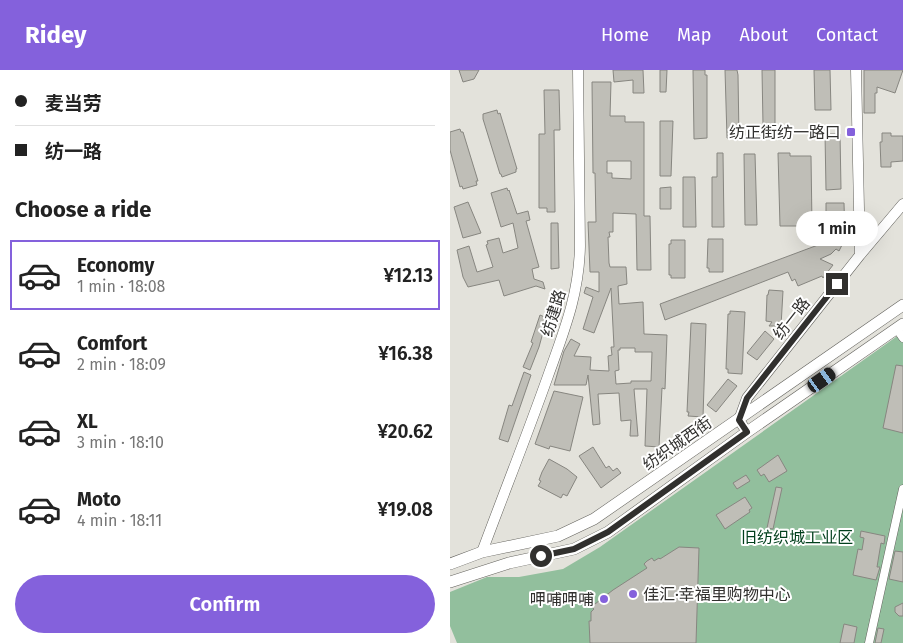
<!DOCTYPE html>
<meta charset="utf-8">
<style>
:root{--surface:#fff;--page:#f6f6f6;--text:#222;--muted:#767676;--line:#e0e0e0;--accent:#8461dc}
body{margin:0;font-family:"Fira Sans","Noto Sans SC",sans-serif;background:var(--page);color:var(--text);height:100vh;display:flex;flex-direction:column;font-size:19px;white-space:nowrap}
*{box-sizing:border-box;margin:0}
p{font-size:16px;color:var(--muted)}
.icon{flex:none;width:28px;height:28px;fill:none;stroke:currentColor;stroke-width:2;stroke-linecap:round;stroke-linejoin:round}
.map{position:relative;flex:1;overflow:hidden}
.panel{display:flex;flex-direction:column;background:var(--surface);width:450px}
.panel>*{flex:none}
.guide{display:grid;align-content:center;height:110px;padding:0 15px;background:var(--surface)}
.end{position:absolute;width:22px;height:22px;margin:-11px;border:6px solid #31302e;background:#fff;box-shadow:0 0 0 2px #fff}
.from{border-radius:50%}
.bubble{position:absolute;height:35px;border-radius:18px;background:var(--surface);box-shadow:0 5px 20px #0002;font-size:16px;font-weight:600;line-height:35px;text-align:center}
.car{position:absolute;width:15px;height:30px;margin:-15px -8px;border-radius:6px;box-shadow:0 0 4px 1px #0007;background:linear-gradient(#222 24%,#8ab4d8 0 40%,#222 0 76%,#8ab4d8 0 86%,#222 0)}
.guide b{display:flex;align-items:center;gap:18px;height:48px;font-size:19px}
.guide b+b{border-top:1px solid var(--line)}
.guide i{width:12px;height:12px;background:var(--text)}
ul{padding:0;list-style:none}
li{display:flex;align-items:center;gap:15px;height:70px;margin:0 10px 8px;padding:0 5px;border:2px solid transparent;border-radius:0px}
li div{flex:1}
li b{display:block;font-size:19px}
li em{font-style:normal;font-weight:600}
li.active{border-color:var(--accent)}
li>.icon{width:45px;height:45px;stroke-width:1.5}
h2{padding:0 15px;font-size:22px;line-height:60px}
.button{display:flex;gap:10px;margin-top:auto;padding:10px 15px}
.button a{flex:1;height:58px;border-radius:30px;background:var(--accent);color:#fff;font-size:20px;font-weight:600;line-height:58px;text-align:center}
header{display:flex;align-items:center;gap:30px;box-sizing:border-box;height:70px;padding:0 25px;background:var(--accent);color:#fff}
header strong{font-size:24px}
nav{display:flex;gap:28px;margin-inline-start:auto;font-size:18px}
main{display:flex;flex:1;min-height:0}
.map>svg:first-child{display:block}
</style>
<header>
<strong>Ridey</strong>
<nav><a>Home</a><a>Map</a><a>About</a><a>Contact</a></nav>
</header>
<main>
<section class="panel">
<div class="guide">
<b><i class="from"></i>麦当劳</b>
<b><i></i>纺一路</b>
</div>
<h2>Choose a ride</h2>
<ul>
<li class="active"><svg class="icon" aria-label="car" viewBox="0 0 24 24"><path d="M5 17H2v-5l4-1 3-4h7l3 4 3 1v5h-3M9 17h6M6 11h13"/><circle cx="7" cy="17" r="2"/><circle cx="17" cy="17" r="2"/></svg><div><b>Economy</b><p>1 min · 18:08</p></div><em>¥12.13</em></li>
<li><svg class="icon" aria-label="car" viewBox="0 0 24 24"><path d="M5 17H2v-5l4-1 3-4h7l3 4 3 1v5h-3M9 17h6M6 11h13"/><circle cx="7" cy="17" r="2"/><circle cx="17" cy="17" r="2"/></svg><div><b>Comfort</b><p>2 min · 18:09</p></div><em>¥16.38</em></li>
<li><svg class="icon" aria-label="car" viewBox="0 0 24 24"><path d="M5 17H2v-5l4-1 3-4h7l3 4 3 1v5h-3M9 17h6M6 11h13"/><circle cx="7" cy="17" r="2"/><circle cx="17" cy="17" r="2"/></svg><div><b>XL</b><p>3 min · 18:10</p></div><em>¥20.62</em></li>
<li><svg class="icon" aria-label="car" viewBox="0 0 24 24"><path d="M5 17H2v-5l4-1 3-4h7l3 4 3 1v5h-3M9 17h6M6 11h13"/><circle cx="7" cy="17" r="2"/><circle cx="17" cy="17" r="2"/></svg><div><b>Moto</b><p>4 min · 18:11</p></div><em>¥19.08</em></li>
</ul>
<div class="button"><a>Confirm</a></div>
</section>
<div class="map">
<svg width="453" height="573" viewBox="0 0 453 573">
<rect width="100%" height="100%" fill="#e3e2db"/>
<path fill="#92bf9d" d="M453 262V573H7L0 556V522L37 507H69L113 499 150 477Z"/>
<path fill="#bfbeb7" stroke="#878680" fill-rule="evenodd" d="M9 0H29L24 9 13 12Z
M163 0H193L194 23H183V10L164 12Z
M210 0H217L216 22H210Z
M243 0H255V5H257V68L244 69Z
M275 0H287L288 5 289 68H277Z
M312 0H325V55H313Z
M364 0H380L381 40H365Z
M414 0H453L445 23 427 17V23H425V43H414Z
M142 12H161L160 46H175V52H194V146H200L201 200H187L186 144 163 143V162H159L160 167H158L159 193 160 197H176L177 214 168 216 169 234 193 232 194 264 217 265 215 319 212 318 209 377 195 376 197 319H184L188 366H180L181 350 171 351 169 323 148 324 150 354 143 355 138 305 136 315H104L114 281 121 269 130 274 124 286 141 287 140 300 159 301 158 286 162 285 161 277H164L161 218 144 263 133 259 143 227 134 223 136 217 149 222V202H140L138 152H146L145 103H143ZM157 91H181V109L162 108V103H157ZM170 278H185V282H202L201 311H181V313L166 314 165 301 169 300 168 280H170Z
M94 20H109L110 60H104L105 142H97V138H89V64H95Z
M47 40 48 44 50 43 67 99H66V102L52 107 51 104H50L33 49V44Z
M210 51H223L221 106H210Z
M10 59 11 62H13L28 111H26L27 115 13 119 12 116 10 117 0 80V62Z
M432 63H441V66H453V91L441 92V97H431L430 72H432Z
M375 64H390L391 119 376 120Z
M267 83H273L274 157H262V107H267Z
M328 83H340V86H361L362 156H330Z
M294 84H305L307 155H295Z
M233 107H245L246 157H233Z
M221 117V139H210V118Z
M57 118 58 121 59 120 67 144 78 141 80 150 76 151 89 197 82 199 84 209 93 212 95 219 86 216 54 226 49 210 18 217 13 207 7 180 19 176 27 202 43 197 36 175 38 174 37 171 49 168 53 183 68 178 63 153 51 157 41 123Z
M18 132 31 163 13 168 4 137Z
M376 133H394L395 169 389 181 386 179 381 184 370 189 383 195 373 208 372 206 348 216 345 209 342 211 338 202 215 250 210 234 376 172Z
M101 153H108L109 198 101 199Z
M258 169H273V202H259V198H257Z
M221 170H235V208H221V205H219V174H221Z
M319 220 333 221 331 256H319L322 252 316 251 317 225H318Z
M280 241 295 242 292 304 278 303V299H276L278 244H280Z
M90 245 97 248 89 277 80 300 73 297 83 273 81 272Z
M241 253 256 254 253 347 238 346 239 342H237Z
M315 261 324 269 307 290 297 283Z
M446 295 453 296V363L433 358Z
M74 302 81 305 58 372 49 369 59 335 62 336Z
M278 309 287 316 266 342 257 335Z
M104 321 133 327 120 381 100 376 99 379 85 374Z
M143 377 156 398 159 396 163 401 167 398 171 403 151 418 129 386Z
M328 385 337 401 319 412 314 404 311 406 307 400Z
M99 389 117 399 127 407 117 426 113 424 111 428 88 416 91 411 89 410 92 402Z
M296 405 300 411 287 419 283 413Z
M326 417 332 418 323 459 317 458Z
M295 427 302 438 299 440 300 442 275 459 266 445Z
M411 461 435 466 434 474 431 473 427 497H430L426 510 403 505 408 479 412 480 414 468 410 467Z
M229 477 249 478 246 573H140L139 551H141V542L144 539 137 533 145 534 163 520 197 498 194 494 197 491 202 488 204 491 209 488 210 489Z
M445 481 453 482V512L439 509Z
M453 533V546H449L445 542V537Z
M394 554 407 557 404 573H390Z
M428 558 434 559 431 573H425Z"/>
<g fill="none" stroke-linecap="round" stroke-linejoin="round">
<defs>
<path id="minor" d="M446 258 453 268
M419 573 453 419"/>
<path id="tertiary" d="M410 185 453 134
M297 362 289 350 297 328 410 185 406 0
M32 482C54 423 77 365 98 306 114 261 129 225 130 176L128 0"/>
<path id="secondary" d="M0 494 32 482 108 466 144 449 453 235
M0 512 59 493 124 479 158 462 297 362 453 254"/>
</defs>
<use href="#minor" stroke="#63625d" stroke-width="9"/>
<use href="#tertiary" stroke="#63625d" stroke-width="11"/>
<use href="#secondary" stroke="#63625d" stroke-width="12"/>
<use href="#minor" stroke="#fff" stroke-width="8"/>
<use href="#tertiary" stroke="#fff" stroke-width="10"/>
<use href="#secondary" stroke="#fff" stroke-width="11"/>
</g>
<g fill="none" stroke-linecap="round" stroke-linejoin="round">
<path stroke="#31302e" stroke-width="6" d="M91 486 124 479 158 462 297 362 289 350 297 328 387 214"/>
</g>
<g fill="#8461dc" stroke="#fff" stroke-width="2">
<rect x="396" y="57" width="10" height="10" rx="2.5"/>
<circle cx="183" cy="524" r="5"/>
<circle cx="154" cy="529" r="5"/>
</g>
<g text-anchor="middle" stroke-width="4" stroke-linejoin="round" paint-order="stroke">
<g font-size="16" fill="#31302e" stroke="#fff" text-anchor="end">
<text x="391" y="68">纺正街纺一路口</text>
<text x="193" y="530" text-anchor="start">佳汇·幸福里购物中心</text>
<text x="144" y="535">呷哺呷哺</text>
</g>
<g font-size="16" fill="#31302e" stroke="#fff">
<text transform="translate(103 243) rotate(-73)" y="6">纺建路</text>
<text transform="translate(341 248) rotate(-52)" y="6">纺一路</text>
<text transform="translate(227 373) rotate(-35)" y="6">纺织城西街</text>
</g>
<g font-size="16" fill="#013f1c" stroke="#fff">
<text x="347" y="473">旧纺织城工业区</text>
</g>
</g>
</svg>
<i class="end from" style="left:91px;top:486px"></i>
<i class="end" style="left:387px;top:214px"></i>
<div class="bubble" style="left:346px;top:141px;width:82px">1 min</div>
<i class="car" style="left:372px;top:310px;rotate:55deg"></i>
</div>
</main>
